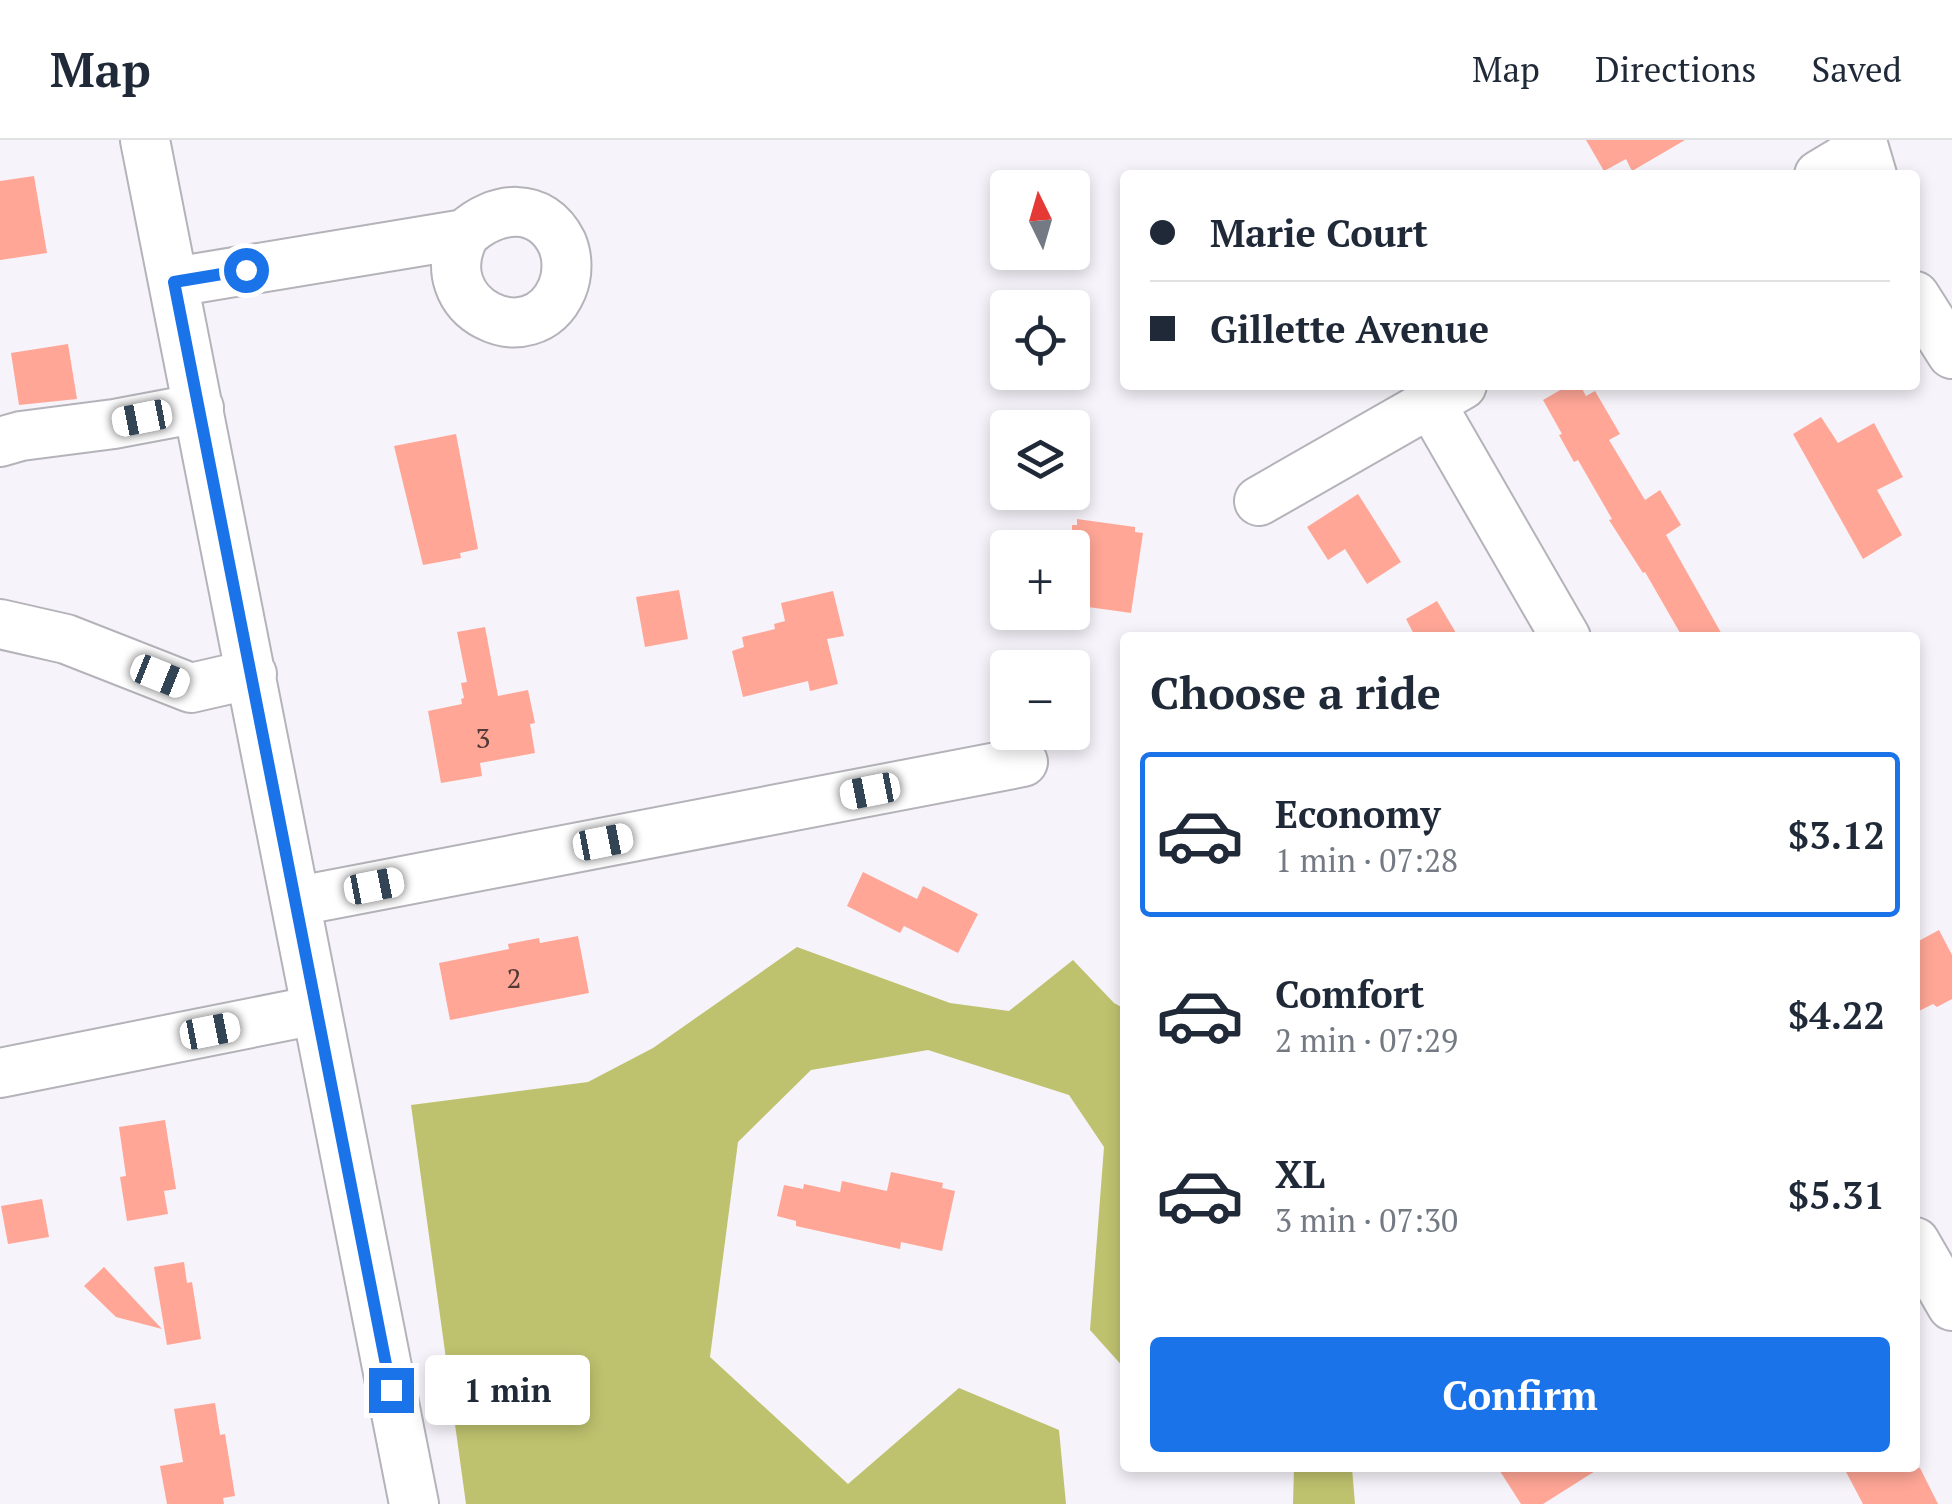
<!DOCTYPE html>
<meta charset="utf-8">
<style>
:root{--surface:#fff;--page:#f6f6f7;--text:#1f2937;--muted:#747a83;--line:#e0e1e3;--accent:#1a73e8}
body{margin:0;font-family:"PT Serif",serif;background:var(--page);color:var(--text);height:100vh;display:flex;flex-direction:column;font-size:38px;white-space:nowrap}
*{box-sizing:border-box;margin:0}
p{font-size:32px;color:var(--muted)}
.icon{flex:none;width:55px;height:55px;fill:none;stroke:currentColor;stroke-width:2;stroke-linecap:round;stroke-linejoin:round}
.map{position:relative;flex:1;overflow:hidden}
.side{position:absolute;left:1120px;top:492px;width:800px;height:840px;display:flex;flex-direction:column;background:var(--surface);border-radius:10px;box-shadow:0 5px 15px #0003}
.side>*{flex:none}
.hud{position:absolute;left:1120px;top:30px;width:800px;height:220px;border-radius:10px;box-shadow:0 5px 15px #0003;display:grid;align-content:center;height:220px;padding:0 30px;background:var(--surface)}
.needle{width:65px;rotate:355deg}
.buttons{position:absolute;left:990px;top:30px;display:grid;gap:20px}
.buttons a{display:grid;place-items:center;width:100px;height:100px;border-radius:10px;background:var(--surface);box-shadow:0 5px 15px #0003;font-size:50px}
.end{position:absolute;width:45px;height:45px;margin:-22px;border:12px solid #1a73e8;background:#fff;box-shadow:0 0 0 5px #fff}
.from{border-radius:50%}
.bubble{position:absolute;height:70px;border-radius:10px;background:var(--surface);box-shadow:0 5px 15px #0003;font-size:32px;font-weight:800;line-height:70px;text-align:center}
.car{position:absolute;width:30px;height:60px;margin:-30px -15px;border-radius:12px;box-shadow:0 0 8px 2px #0007;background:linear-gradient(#fff 24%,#345 0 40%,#fff 0 76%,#345 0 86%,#fff 0)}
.hud b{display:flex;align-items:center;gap:35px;height:95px;font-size:38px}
.hud b+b{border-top:2px solid var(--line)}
.hud i{width:25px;height:25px;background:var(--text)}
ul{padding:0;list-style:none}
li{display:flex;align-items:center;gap:30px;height:165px;margin:0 20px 15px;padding:0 10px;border:5px solid transparent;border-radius:10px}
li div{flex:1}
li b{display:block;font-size:38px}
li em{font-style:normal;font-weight:800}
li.selected{border-color:var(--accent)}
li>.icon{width:90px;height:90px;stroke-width:1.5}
h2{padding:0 30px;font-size:45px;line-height:120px}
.primary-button{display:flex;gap:20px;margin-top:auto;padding:20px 30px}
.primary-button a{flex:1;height:115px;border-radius:10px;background:var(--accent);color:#fff;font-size:40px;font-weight:800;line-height:115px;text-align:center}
header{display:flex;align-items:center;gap:60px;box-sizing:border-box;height:140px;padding:0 50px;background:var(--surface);border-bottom:2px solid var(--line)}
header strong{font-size:48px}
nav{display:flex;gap:55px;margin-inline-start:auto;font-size:35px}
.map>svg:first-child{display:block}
</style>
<header>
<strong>Map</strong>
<nav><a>Map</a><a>Directions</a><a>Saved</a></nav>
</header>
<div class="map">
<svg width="1952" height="1364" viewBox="0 0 1952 1364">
<rect width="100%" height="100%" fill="#f6f3fa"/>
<path fill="#bec26e" d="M797 807 950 863 1009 871 1073 820 1114 863 1125 869V1229L1090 1190 1104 1007 1069 955 928 910 811 930 738 1002 710 1217 848 1344 959 1248 1059 1290 1066 1364H466L411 965 588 942 653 908Z
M1294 1328H1352L1355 1364H1293Z"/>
<path fill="#ffa696" d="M1586 0H1685L1632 31 1626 19 1604 31Z
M34 36 47 113 0 120V41Z
M68 204 77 259 19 265 11 213Z
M1569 245H1580L1586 256 1595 251 1620 294 1609 300 1645 360 1660 350 1681 385 1666 395 1724 498H1683L1645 432 1643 433 1609 380 1612 379 1578 320 1574 322 1559 295 1562 294 1543 260Z
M1821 277 1838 303 1874 283 1903 337 1877 350 1902 395 1863 419 1793 294Z
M456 294 478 409 460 413 461 418 423 425 394 306Z
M1358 354 1401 422 1367 444 1345 409 1328 420 1307 387Z
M1077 379 1135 387V392L1143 393 1131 473 1081 466 1082 453 1072 451V385H1077Z
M679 450 688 499 645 507 636 457Z
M833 451 844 496 827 499 838 544 810 551 808 541 743 557 732 511 744 507 742 497 775 489 774 484 785 481 781 463Z
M1437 461 1459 498H1416L1406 479Z
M485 487 498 556 528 550 535 583 530 584 535 613 480 623 482 636 441 643 428 571 462 564 461 559 464 558 461 543 467 542 457 492Z
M863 732 917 759 923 746 978 774 958 813 904 786 900 793 847 766Z
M1939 790 1952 815V859L1937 867 1933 864 1915 873V803Z
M578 796 589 853 450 880 439 823 509 809 508 804 539 798 540 803Z
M165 980 176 1049 164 1051 168 1074 127 1081 120 1037 126 1036 119 987Z
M891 1032 943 1043 942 1048 955 1051 942 1111 901 1102 900 1109 796 1086V1081L777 1076 784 1045 803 1049 804 1044 840 1052 842 1041 887 1051Z
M42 1059 49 1097 8 1104 1 1066Z
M184 1122 187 1143 192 1142 201 1199 167 1205 154 1127Z
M104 1127 162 1189 116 1177 84 1146Z
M215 1263 220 1295 225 1294 235 1356 223 1358 224 1364H167L160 1326 183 1322 174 1269Z
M1498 1328H1600L1543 1364H1521Z
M1844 1328H1920L1938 1364H1863Z"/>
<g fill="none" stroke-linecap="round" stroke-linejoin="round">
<defs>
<path id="minor" d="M145 0 414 1364
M1819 35 1864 8 1872 35
M174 142 465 94C495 66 541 60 562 103 568 117 568 135 562 149 532 219 425 168 465 94
M1915 156 1952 214
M1431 264 1566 498
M0 302 21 296 114 284 199 268
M1259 361 1462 245
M0 484 66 499 191 548 252 534
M298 761 1023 622
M0 933 316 870
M1915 1102 1952 1166"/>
</defs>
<use href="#minor" stroke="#b5b3ba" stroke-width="52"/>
<use href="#minor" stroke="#fff" stroke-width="48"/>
</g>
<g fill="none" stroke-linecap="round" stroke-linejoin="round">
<path stroke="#1a73e8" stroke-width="12" d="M246 130 174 142 391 1250"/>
</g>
<g text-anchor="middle" stroke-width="8" stroke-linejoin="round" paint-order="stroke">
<g font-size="28" fill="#503937">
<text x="483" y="608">3</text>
<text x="514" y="848">2</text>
</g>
</g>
</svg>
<div class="buttons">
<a><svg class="needle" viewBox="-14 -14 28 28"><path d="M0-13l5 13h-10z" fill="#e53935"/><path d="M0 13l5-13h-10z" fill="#747a83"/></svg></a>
<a><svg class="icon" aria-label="locate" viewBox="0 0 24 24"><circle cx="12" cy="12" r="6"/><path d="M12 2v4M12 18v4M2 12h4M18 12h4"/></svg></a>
<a><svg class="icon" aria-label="layers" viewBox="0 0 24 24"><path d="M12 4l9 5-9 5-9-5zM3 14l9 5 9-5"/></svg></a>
<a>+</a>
<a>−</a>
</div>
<i class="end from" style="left:246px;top:130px"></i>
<i class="end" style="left:391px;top:1250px"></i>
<div class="bubble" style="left:425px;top:1215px;width:165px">1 min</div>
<i class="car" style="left:142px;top:278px;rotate:259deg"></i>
<i class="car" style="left:160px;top:536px;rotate:112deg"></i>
<i class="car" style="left:870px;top:651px;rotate:259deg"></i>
<i class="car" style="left:603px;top:702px;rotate:79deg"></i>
<i class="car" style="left:374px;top:746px;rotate:79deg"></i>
<i class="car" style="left:210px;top:891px;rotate:79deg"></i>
<div class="hud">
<b><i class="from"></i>Marie Court</b>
<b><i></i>Gillette Avenue</b>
</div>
<section class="side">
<h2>Choose a ride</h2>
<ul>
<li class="selected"><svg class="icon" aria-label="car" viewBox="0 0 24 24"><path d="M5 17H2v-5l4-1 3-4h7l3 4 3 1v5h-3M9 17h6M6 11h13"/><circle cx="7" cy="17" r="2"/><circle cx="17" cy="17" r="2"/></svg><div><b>Economy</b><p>1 min · 07:28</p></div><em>$3.12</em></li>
<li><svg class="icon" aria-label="car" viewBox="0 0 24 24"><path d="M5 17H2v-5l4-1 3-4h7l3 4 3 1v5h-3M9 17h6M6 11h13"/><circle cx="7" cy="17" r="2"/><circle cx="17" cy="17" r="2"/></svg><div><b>Comfort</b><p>2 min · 07:29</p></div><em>$4.22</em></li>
<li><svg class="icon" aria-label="car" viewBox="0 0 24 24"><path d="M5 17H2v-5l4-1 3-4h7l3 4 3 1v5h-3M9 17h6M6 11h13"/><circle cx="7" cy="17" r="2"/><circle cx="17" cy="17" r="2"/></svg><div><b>XL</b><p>3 min · 07:30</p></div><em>$5.31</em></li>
</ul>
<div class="primary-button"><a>Confirm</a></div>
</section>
</div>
